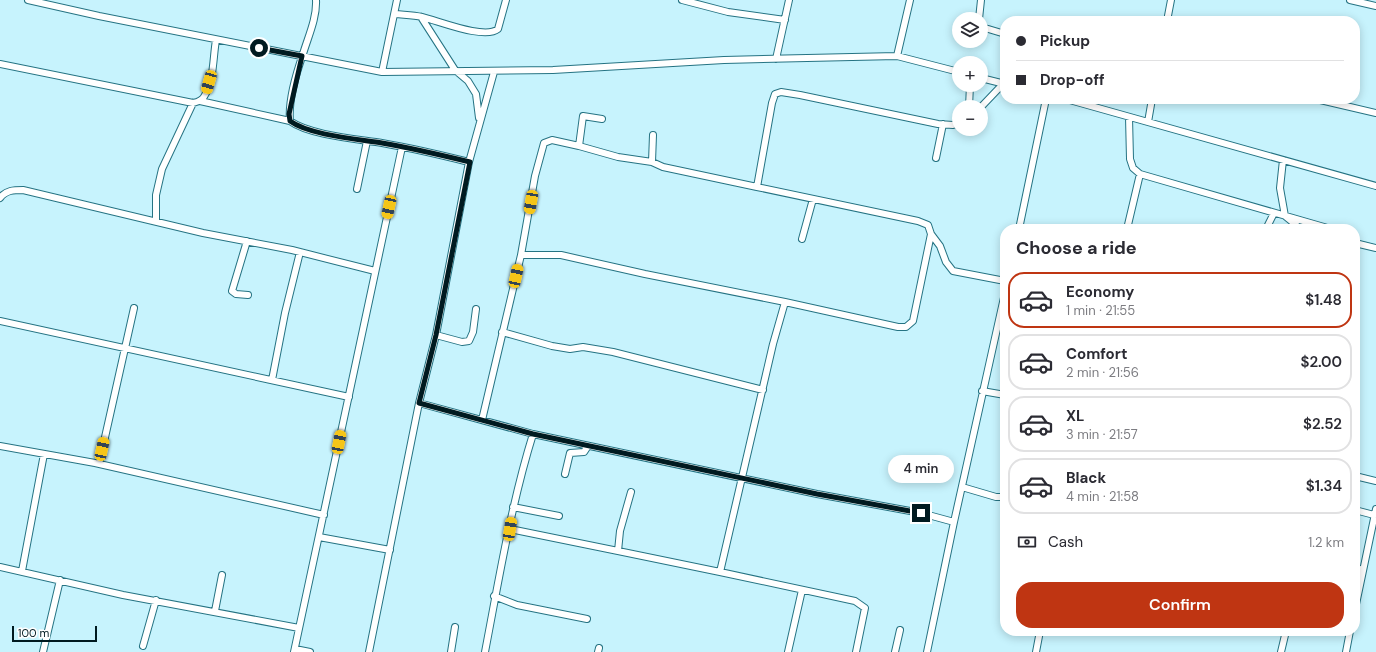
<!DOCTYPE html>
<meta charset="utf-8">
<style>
:root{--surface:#fff;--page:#f7f7f7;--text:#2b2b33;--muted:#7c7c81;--line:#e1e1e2;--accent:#bf3512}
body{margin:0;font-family:"DM Sans",sans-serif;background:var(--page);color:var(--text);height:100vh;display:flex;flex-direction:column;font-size:15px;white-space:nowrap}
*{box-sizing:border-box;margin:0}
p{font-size:13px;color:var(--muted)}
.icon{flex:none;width:22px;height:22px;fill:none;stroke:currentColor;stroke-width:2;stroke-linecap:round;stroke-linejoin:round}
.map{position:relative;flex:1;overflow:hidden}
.details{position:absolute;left:1000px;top:224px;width:360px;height:412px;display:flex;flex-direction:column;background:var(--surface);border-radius:16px;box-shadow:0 2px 10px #0003}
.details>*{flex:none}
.top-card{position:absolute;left:1000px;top:16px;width:360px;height:88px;border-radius:16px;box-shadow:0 2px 10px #0003;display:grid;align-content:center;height:88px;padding:0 16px;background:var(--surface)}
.buttons{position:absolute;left:952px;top:12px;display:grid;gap:8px}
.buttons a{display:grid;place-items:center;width:36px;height:36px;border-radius:50%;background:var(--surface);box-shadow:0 2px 10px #0003;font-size:20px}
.scale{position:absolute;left:12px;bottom:10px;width:85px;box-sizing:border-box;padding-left:4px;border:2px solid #001a20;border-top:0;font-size:11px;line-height:14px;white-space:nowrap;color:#001a20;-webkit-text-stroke:3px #fff;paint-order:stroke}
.end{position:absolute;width:18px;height:18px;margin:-9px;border:5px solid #001a20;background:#fff;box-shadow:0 0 0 2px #fff}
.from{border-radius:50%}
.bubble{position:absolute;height:28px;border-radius:14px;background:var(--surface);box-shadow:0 2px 10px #0003;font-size:13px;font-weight:600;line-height:28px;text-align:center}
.car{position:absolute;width:12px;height:24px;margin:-12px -6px;border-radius:5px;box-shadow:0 0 3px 1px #0007;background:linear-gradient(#f5c518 24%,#345 0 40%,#f5c518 0 76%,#345 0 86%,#f5c518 0)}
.top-card b{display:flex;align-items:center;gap:14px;height:38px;font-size:15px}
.top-card b+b{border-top:1px solid var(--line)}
.top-card i{width:10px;height:10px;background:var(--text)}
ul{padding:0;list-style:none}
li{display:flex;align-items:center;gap:12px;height:56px;margin:0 8px 6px;padding:0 8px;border:2px solid var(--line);border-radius:16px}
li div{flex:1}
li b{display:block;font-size:15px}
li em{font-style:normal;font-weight:600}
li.active{border-color:var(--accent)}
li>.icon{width:36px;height:36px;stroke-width:1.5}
h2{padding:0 16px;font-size:18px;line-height:48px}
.pay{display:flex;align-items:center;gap:10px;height:44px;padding:0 16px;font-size:15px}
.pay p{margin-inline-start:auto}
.primary-button{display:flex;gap:8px;margin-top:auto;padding:8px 16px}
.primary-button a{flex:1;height:46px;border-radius:16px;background:var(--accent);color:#fff;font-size:16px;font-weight:600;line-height:46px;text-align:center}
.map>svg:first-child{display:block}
</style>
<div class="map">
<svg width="1376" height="652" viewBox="0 0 1376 652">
<rect width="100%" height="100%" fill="#c7f3fd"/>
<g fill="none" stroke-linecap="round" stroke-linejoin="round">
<defs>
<path id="minor" d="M28 0 99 16 382 72 553 70 724 60 897 56 959 72
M682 0 728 12 785 20
M1350 0 1376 6
M395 14C404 15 413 15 422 17 439 21 485 40 498 29L506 0
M421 17 455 70 468 81 476 94 479 118
M979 19 981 0
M1167 21 1171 0
M981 24 985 28 1005 34
M897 56 910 0
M776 59 789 0
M0 64 193 103C198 102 203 100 205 95 214 80 213 57 216 40
M382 72 397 0
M981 78 1005 84
M1066 99 1376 186
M1316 99 1376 113
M200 101 290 121C309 135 357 139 382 143 411 148 441 155 469 162
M969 107 970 85
M981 107 1003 84
M1129 117 1130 159 1133 168 1140 174 1331 229
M602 119 583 116 579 146 618 157 652 162
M290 121C288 100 296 74 303 54 308 37 317 18 316 0
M1148 122 1152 99
M653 135 652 162 663 167 757 187
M936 158 943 124
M1283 160 1280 188 1285 216 1301 229
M357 189 367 141
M0 198C6 190 14 190 23 190L203 233 292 250 375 271
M156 221V195L162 169 193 103
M1019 229 1046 99
M1127 229 1140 174
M1266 229 1274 213
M931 234 940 246 946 262 953 271 1005 281
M802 239 813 199
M247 241 232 291 236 294 248 295
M1355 243 1376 248
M521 255 535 176 544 143 552 140 579 146
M1002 314 1005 332
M0 321 349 397
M502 332 552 346 570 349 583 347 613 352 763 390
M436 335 462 342 469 341 473 332 476 309
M272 380 285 313 300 252
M982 391 1005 395
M419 403 533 434 817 494 921 513 954 522 1005 293
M482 420 521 255H561L645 274 785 302
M0 446 95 463 324 515
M99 464 134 308
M565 474 570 453 584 452 588 446
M1355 476 1376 481
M962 487 996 497H1001
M513 507 559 516
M1355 510 1374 515
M510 529 618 551 620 531 631 492
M319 537 390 550
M618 551 720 572 773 344 785 302 898 327H906L913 321 931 234 928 225 918 221 757 187 772 103 775 94 781 92 800 95 938 124 953 125 959 123
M0 567 123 595 299 628
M1355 568 1363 570
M22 571 44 454
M720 572 855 601 865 608 856 652
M494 596 517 605 587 619
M1355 609 1376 509
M215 611 222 575
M143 646 156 600
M295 649 310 652
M43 652 60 580
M294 652 402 147
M369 652 419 403 436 335 469 162 494 72
M451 652 455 627
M485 652C499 579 511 505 533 434
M598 652 599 648
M788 652 802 590
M895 652 900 630
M927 652 954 522
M1036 652 1040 631
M1281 652 1286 631
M1346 652 1350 631"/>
</defs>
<use href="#minor" stroke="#257383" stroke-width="8"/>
<use href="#minor" stroke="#fff" stroke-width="6"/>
</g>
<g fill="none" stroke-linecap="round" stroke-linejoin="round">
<path stroke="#001a20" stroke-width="5" d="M259 48 302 56 289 114 290 121C309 135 357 139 382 143 411 148 441 155 470 162L436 335 419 403 533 434 817 494 921 513"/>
</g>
</svg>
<div class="buttons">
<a><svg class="icon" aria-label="layers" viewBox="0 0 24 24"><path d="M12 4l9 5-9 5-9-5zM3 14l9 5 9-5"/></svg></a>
<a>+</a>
<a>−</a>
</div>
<div class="scale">100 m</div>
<i class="end from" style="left:259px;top:48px"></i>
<i class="end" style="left:921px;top:513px"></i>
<div class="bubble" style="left:888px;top:455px;width:66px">4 min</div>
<i class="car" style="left:209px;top:82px;rotate:196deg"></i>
<i class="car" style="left:531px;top:202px;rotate:190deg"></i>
<i class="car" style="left:389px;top:207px;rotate:192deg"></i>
<i class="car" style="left:516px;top:276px;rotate:12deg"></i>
<i class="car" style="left:339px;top:442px;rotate:11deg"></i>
<i class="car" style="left:102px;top:449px;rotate:12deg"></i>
<i class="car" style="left:510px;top:529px;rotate:9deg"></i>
<div class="top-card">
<b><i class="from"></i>Pickup</b>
<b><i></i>Drop-off</b>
</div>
<section class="details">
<h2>Choose a ride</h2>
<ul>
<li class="active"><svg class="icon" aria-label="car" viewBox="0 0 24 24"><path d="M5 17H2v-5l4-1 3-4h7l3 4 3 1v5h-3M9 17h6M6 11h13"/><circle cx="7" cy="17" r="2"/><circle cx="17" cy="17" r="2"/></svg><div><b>Economy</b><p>1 min · 21:55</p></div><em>$1.48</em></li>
<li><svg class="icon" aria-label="car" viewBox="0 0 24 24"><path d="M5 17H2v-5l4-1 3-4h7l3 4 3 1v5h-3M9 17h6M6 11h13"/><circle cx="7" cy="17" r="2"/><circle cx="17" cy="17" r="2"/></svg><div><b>Comfort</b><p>2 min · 21:56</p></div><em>$2.00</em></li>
<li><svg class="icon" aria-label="car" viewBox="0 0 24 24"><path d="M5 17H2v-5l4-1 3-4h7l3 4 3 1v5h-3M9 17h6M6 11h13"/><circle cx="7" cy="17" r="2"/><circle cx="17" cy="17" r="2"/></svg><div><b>XL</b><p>3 min · 21:57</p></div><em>$2.52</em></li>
<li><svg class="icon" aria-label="car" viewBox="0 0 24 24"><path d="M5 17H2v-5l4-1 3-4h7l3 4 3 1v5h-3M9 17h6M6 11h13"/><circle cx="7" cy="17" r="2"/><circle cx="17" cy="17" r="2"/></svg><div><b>Black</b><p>4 min · 21:58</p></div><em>$1.34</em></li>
</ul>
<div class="pay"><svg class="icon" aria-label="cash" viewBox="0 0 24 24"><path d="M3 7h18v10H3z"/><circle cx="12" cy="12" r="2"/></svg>Cash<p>1.2 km</p></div>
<div class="primary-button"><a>Confirm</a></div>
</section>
</div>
